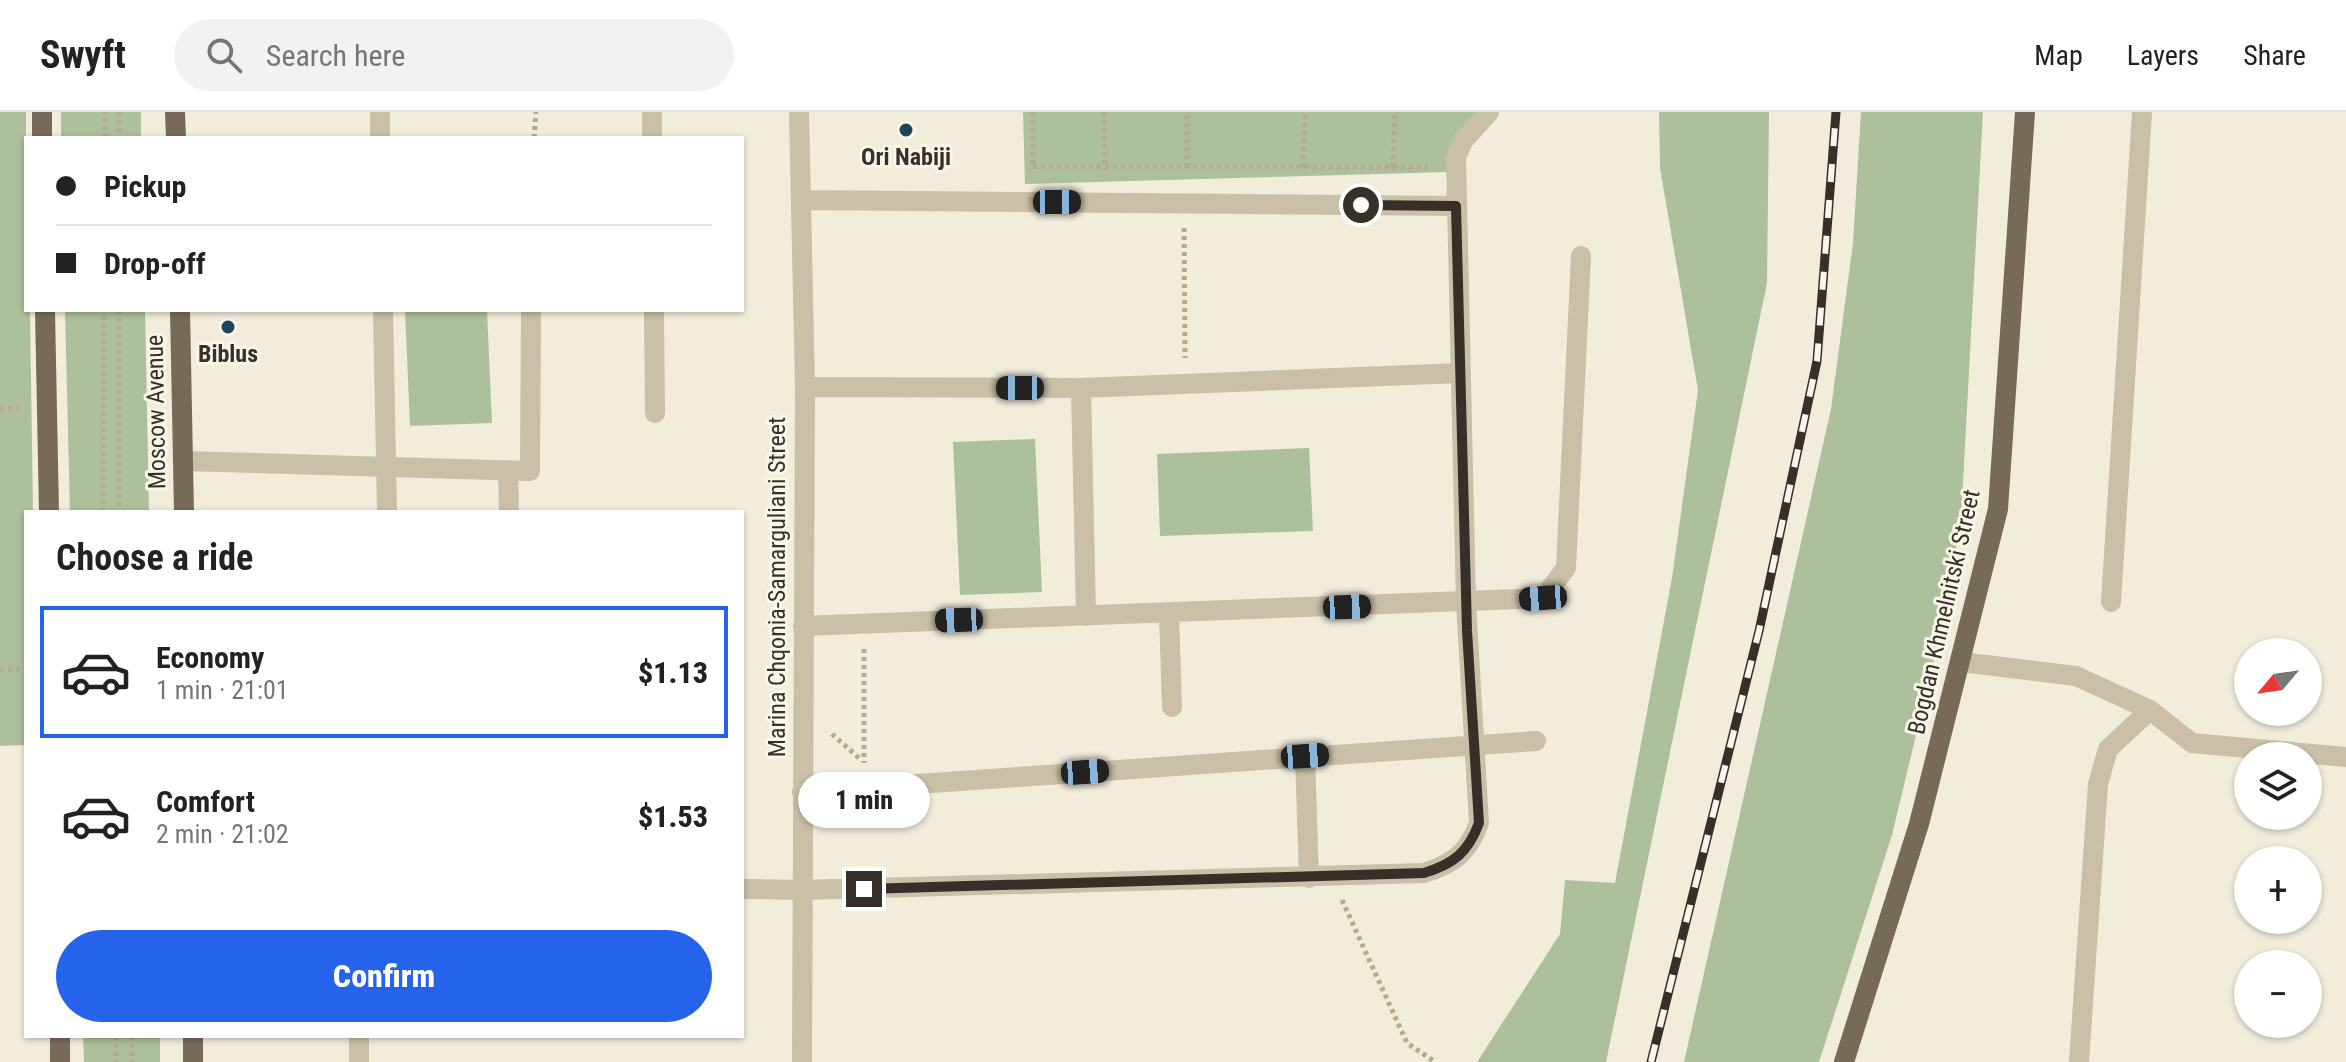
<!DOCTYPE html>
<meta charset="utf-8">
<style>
:root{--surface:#fff;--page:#f2f2f2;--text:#222;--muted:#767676;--line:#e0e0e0;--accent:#2563eb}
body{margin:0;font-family:"Roboto Condensed",sans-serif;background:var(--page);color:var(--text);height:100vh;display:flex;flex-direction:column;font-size:30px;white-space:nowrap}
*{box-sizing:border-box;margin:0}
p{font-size:26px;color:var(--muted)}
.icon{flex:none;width:44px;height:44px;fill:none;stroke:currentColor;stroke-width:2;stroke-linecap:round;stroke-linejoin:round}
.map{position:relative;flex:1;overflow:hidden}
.details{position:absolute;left:24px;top:398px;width:720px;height:528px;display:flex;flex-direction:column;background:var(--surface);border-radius:0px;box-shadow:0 2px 6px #0004}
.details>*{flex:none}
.banner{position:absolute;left:24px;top:24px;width:720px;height:176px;border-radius:0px;box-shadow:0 2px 6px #0004;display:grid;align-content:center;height:176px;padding:0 32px;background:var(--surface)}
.needle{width:52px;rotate:241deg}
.fabs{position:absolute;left:2234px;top:526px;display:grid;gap:16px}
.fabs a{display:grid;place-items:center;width:88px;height:88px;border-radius:50%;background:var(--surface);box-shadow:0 2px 6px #0004;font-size:40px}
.end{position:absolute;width:36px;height:36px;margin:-18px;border:10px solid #363028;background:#fff;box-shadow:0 0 0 4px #fff}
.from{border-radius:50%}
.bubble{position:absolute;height:56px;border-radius:28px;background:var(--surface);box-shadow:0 2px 6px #0004;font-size:26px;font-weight:800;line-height:56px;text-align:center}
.car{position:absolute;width:24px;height:48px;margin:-24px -12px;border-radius:10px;box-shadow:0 0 6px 2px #0007;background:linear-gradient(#222 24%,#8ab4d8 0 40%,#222 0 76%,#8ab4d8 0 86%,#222 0)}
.banner b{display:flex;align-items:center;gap:28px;height:76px;font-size:30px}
.banner b+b{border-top:2px solid var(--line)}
.banner i{width:20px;height:20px;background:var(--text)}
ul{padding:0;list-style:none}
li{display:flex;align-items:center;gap:24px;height:132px;margin:0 16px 12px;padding:0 16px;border:4px solid transparent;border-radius:0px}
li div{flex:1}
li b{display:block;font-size:30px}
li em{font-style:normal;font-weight:800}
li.active{border-color:var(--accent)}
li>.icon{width:72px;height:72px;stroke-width:1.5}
h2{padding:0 32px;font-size:36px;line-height:96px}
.action{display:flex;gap:16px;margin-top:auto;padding:16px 32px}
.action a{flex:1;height:92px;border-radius:48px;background:var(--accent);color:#fff;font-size:32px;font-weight:800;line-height:92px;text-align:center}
header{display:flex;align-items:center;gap:48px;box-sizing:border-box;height:112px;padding:0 40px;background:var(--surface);border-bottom:2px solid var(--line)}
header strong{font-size:38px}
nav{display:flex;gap:44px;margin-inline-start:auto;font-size:28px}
.search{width:560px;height:72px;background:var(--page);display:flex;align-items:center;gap:20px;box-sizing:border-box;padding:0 28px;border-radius:44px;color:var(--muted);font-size:30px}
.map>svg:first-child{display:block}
</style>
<header>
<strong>Swyft</strong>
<div class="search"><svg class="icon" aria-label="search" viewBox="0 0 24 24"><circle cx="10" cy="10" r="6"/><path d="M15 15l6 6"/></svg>Search here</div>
<nav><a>Map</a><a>Layers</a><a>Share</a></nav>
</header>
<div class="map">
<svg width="2346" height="950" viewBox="0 0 2346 950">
<rect width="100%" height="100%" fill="#f2ecdb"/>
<path fill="#acc19b" d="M0 0H26V198H30L33 400H26V633L0 634Z
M61 0H141V26H61Z
M1023 0H1476L1449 60 1025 72Z
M1659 0H1769L1767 171 1606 950H1477L1560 822 1565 768 1615 771 1672 466 1698 278 1660 56Z
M1861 0H1983L1961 408 1944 507 1892 723 1819 950H1684L1831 297 1853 131Z
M65 198H145L149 400H70Z
M405 198H487L492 311 410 314Z
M1035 327 1042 480 960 483 953 330Z
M1309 336 1313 419 1160 424 1157 342Z
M83 924H160V950H84Z"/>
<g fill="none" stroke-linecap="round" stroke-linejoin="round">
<path stroke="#b6a991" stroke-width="5" stroke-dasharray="4 4" stroke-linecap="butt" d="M119 0V26
M1033 0V57
M1104 0 1105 58
M105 26V0
M534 26 536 0
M1033 55H1428
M1187 55V0
M1303 55 1305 0
M1393 55 1395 0
M1184 116 1185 246
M119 198V400
M0 297 19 296
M103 400 104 198
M864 537V651
M0 558 26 557
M832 622 860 647
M1342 788 1407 931 1435 950
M116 924V950
M132 924V950"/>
<path stroke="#cabfa7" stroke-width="20" d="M380 0V26
M652 0V26
M799 0 805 275 802 950
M801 88 1456 94
M383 198 387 400
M654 198 655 301
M805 275 1081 276 1461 261
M1081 276 1086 504
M183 349 530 359 531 198
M508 359 509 400
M2111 490 2142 0
M1169 501 1172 595
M803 514 1543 486 1566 456 1581 144
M1961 550 2076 564 2150 598 2192 631 2346 645
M1305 644 1309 766
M802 680 1536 629
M742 777 802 778 1424 761C1453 752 1468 741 1479 711L1466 491 1456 45 1463 29 1489 0
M359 950V924
M2079 950 2098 672 2108 637 2150 598"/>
<path stroke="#786a59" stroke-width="20" d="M42 0V26
M175 0 176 26
M45 198 49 400
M180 198 184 400
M60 924V950
M193 924V950
M1844 950 1919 712 1998 397 2025 0"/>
<defs>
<path id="rail" d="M1651 950 1759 519 1817 249 1836 0"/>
</defs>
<use href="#rail" stroke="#363028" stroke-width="9"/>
<use href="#rail" stroke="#f9f5e8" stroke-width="6" stroke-dasharray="18" stroke-linecap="butt"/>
</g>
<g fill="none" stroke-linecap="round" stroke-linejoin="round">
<path stroke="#363028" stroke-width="10" d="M864 777 1424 761C1453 752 1468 741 1479 711L1467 519 1456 94 1361 93"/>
</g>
<g fill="#1d4758" stroke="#f9f5e8" stroke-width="3">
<circle cx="906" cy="18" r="8"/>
<circle cx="228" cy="215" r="8"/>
</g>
<g text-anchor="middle" stroke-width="6" stroke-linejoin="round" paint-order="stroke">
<g font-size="24" font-weight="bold" fill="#363028" stroke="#f9f5e8">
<text x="906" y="53">Ori Nabiji</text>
<text x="228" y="250">Biblus</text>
</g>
<g font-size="24" fill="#363028" stroke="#f9f5e8">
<text transform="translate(156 300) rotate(-91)" y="8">Moscow Avenue</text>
<text transform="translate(777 475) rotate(-90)" y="8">Marina Chqonia-Samarguliani Street</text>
<text transform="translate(1944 500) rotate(-77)" y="8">Bogdan Khmelnitski Street</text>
</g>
</g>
</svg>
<div class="fabs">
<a><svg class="needle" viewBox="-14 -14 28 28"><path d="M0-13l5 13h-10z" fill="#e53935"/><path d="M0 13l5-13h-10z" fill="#767676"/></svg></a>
<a><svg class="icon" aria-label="layers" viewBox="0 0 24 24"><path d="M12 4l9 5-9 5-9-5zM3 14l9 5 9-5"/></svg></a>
<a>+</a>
<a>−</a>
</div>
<i class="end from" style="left:1361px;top:93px"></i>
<i class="end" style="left:864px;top:777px"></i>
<div class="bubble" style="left:798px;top:660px;width:132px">1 min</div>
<i class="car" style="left:1057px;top:90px;rotate:90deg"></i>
<i class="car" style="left:1020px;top:276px;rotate:270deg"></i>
<i class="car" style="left:1543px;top:486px;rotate:266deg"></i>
<i class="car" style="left:1347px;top:495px;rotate:88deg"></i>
<i class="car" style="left:959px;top:508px;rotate:268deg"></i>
<i class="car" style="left:1305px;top:644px;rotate:86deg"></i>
<i class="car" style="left:1085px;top:660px;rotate:86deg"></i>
<div class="banner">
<b><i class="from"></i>Pickup</b>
<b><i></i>Drop-off</b>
</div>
<section class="details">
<h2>Choose a ride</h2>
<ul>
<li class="active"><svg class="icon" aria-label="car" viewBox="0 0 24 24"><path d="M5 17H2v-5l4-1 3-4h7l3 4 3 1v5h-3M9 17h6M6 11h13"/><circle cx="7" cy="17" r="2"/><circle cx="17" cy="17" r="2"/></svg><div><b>Economy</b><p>1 min · 21:01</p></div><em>$1.13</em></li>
<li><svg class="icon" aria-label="car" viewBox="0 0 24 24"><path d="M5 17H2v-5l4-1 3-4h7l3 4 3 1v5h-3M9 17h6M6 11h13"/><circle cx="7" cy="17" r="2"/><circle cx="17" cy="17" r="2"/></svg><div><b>Comfort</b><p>2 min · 21:02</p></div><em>$1.53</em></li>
</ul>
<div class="action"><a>Confirm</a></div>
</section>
</div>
